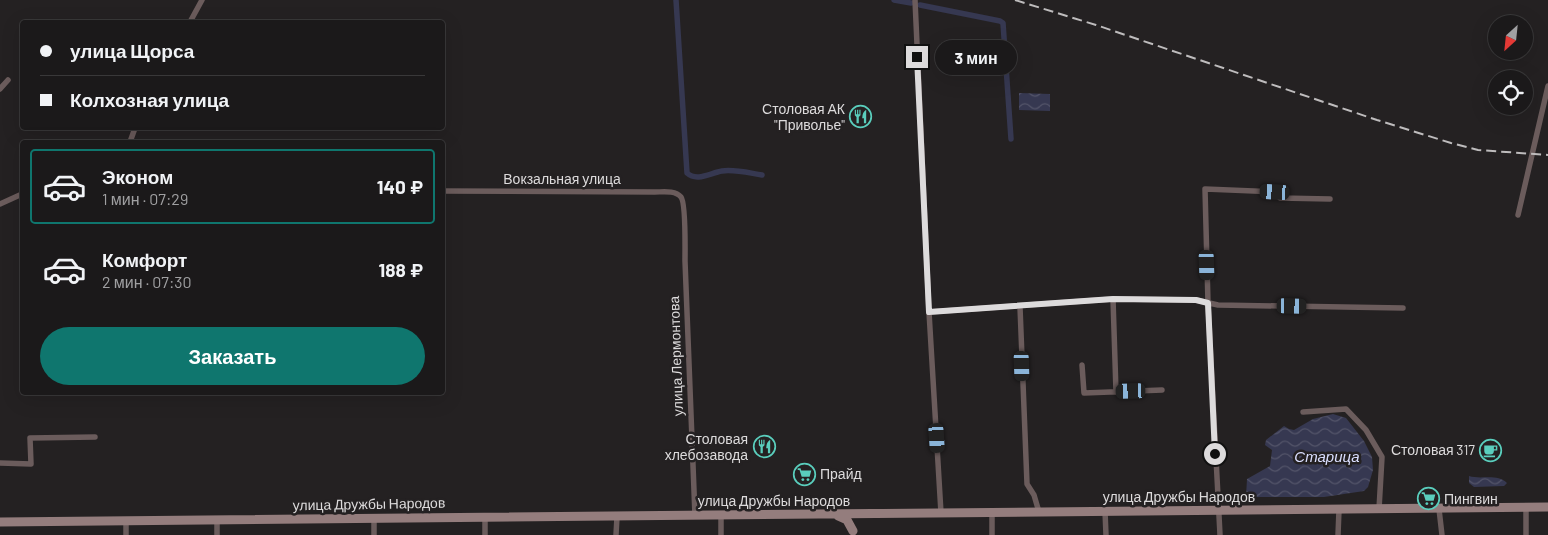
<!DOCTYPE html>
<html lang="ru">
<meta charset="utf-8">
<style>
:root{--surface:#1b191a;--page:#282627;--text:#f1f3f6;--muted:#a0a0a2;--line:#393839;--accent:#0f766e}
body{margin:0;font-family:Barlow,sans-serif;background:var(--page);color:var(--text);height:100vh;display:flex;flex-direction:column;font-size:19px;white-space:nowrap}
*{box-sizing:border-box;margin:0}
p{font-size:16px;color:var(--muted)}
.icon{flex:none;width:28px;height:28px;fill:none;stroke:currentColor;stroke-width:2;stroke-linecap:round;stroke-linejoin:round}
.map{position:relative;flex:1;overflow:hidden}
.drawer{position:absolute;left:20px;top:140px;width:425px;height:255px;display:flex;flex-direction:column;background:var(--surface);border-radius:5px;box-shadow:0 5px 20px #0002,0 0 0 1px var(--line)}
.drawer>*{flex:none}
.guide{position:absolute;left:20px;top:20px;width:425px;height:110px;border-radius:5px;box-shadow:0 5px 20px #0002,0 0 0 1px var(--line);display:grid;align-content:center;height:110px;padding:0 20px;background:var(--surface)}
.needle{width:32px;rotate:207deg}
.controls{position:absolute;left:1488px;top:15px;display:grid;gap:10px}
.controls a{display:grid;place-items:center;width:45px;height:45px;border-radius:50%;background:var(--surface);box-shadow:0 5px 20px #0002,0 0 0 1px var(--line);font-size:25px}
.end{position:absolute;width:22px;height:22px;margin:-11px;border:6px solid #dddbdc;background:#111;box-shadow:0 0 0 2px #111}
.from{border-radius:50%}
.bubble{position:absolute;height:35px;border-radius:18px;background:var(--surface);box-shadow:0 5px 20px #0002,0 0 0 1px var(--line);font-size:16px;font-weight:700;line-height:35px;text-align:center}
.car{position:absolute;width:15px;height:30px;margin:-15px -8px;border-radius:6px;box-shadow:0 0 4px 1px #0007;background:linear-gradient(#222 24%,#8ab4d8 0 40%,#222 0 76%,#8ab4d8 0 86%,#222 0)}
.guide b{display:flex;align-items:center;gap:18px;height:48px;font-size:19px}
.guide b+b{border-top:1px solid var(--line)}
.guide i{width:12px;height:12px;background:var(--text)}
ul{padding:9px 0 0;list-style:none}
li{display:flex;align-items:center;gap:15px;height:75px;margin:0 10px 8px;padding:0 10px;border:2px solid transparent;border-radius:5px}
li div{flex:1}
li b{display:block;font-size:19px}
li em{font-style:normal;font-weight:700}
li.current{border-color:var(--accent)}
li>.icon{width:45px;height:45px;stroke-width:1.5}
.cta{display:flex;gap:10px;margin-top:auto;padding:10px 20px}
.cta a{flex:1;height:58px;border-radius:30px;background:var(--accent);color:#fff;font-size:20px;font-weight:700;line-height:58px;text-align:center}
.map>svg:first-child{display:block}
</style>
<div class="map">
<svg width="1548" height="535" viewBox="0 0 1548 535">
<defs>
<pattern id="water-waves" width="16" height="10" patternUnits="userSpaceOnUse" patternTransform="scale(1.25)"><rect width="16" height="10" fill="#363851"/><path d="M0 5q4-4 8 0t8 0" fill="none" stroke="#535469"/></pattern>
</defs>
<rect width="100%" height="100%" fill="#242122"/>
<path fill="url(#water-waves)" d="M1019 93 1050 94V111L1019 110Z
M1333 414 1346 418 1364 441 1372 457 1373 470 1368 487 1364 491 1324 497H1246L1247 479 1270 466 1272 450 1265 445 1266 440 1284 426 1289 429 1294 430 1313 419Z
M1469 476C1481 480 1497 473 1507 483L1504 486 1474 487 1469 483Z"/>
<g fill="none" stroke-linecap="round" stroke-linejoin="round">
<path stroke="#363851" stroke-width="5.5" d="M676 0 687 173C697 182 710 173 722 171 734 169 749 173 762 175
M894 0 911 3
M920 5 1000 21 1003 23 1011 139"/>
<path stroke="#6b5c5c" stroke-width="5.5" d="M915 0 929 312 941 513
M190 22 202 0
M0 89 8 80
M130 142 135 128
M442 191 655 192C663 192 675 190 681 197 686 203 685 250 685 261 688 346 691 431 695 516
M0 204 22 194
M1518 215 1548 86
M1113 299 1116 392
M1020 307 1027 484 1034 495 1039 512
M929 312 1113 299 1196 300 1218 305 1403 308
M1082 365 1084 393 1162 390
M1303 412 1346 409 1366 430 1382 457 1379 509
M0 463 31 464 30 438 95 437
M1526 507V535
M1439 509 1442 535
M1105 511 1106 535
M992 512V535
M485 516V535
M721 516V535
M126 535V520
M217 535V520
M374 535V518
M616 535 617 517
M1220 535 1208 303 1205 189 1275 192 1280 198 1330 199
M1338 535 1339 510"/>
<path stroke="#947d7d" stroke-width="9" d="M838 516 847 520 853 531
M0 522 1548 507"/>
<path stroke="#bebcbd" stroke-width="2" stroke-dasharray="10 5" stroke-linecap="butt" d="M1015 0 1096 25 1377 120 1451 143 1478 150 1548 155"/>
</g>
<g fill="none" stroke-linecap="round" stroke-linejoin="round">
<path stroke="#dddbdc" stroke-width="6" d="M917 57 929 312 1113 299 1196 300 1208 303 1215 454"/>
</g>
<defs>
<symbol id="restaurant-ring" viewBox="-11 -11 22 22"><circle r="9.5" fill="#242122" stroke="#5acebd" stroke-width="1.5"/><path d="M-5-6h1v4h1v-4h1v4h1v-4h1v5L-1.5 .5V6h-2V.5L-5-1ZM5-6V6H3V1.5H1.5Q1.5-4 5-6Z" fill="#5acebd"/></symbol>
<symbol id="cafe-ring" viewBox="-11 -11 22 22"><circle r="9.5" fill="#242122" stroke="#5acebd" stroke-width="1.5"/><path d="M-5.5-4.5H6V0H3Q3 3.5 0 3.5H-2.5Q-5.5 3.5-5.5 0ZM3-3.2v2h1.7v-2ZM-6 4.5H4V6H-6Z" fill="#5acebd"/></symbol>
<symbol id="supermarket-ring" viewBox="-11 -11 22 22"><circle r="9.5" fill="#242122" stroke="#5acebd" stroke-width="1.5"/><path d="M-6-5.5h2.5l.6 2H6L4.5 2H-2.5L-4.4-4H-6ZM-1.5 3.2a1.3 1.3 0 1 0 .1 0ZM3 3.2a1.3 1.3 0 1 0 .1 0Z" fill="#5acebd"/></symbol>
</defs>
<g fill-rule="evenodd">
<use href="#restaurant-ring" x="848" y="104" width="25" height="25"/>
<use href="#restaurant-ring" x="752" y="434" width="25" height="25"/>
<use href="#cafe-ring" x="1478" y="438" width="25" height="25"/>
<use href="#supermarket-ring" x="792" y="462" width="25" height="25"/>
<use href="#supermarket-ring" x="1416" y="486" width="25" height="25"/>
</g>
<g text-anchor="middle" stroke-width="5" stroke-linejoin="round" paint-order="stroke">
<g font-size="14" fill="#dddbdc" stroke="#242122" text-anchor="end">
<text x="845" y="114">Столовая АК<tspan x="845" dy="16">"Приволье"</tspan></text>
<text x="748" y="444">Столовая<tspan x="748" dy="16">хлебозавода</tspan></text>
<text x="1475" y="455">Столовая 317</text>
<text x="820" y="479" text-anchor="start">Прайд</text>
<text x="1444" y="504" text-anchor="start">Пингвин</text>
</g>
<g font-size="14" fill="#dddbdc" stroke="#242122">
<text x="562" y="184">Вокзальная улица</text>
<text transform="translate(676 356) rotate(-92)" y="5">улица Лермонтова</text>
<text x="1179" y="502">улица Дружбы Народов</text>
<text x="774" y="506">улица Дружбы Народов</text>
<text transform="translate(369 504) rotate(-1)" y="5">улица Дружбы Народов</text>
</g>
<g font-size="15" font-style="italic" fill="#dadefe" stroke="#242122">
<text x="1327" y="462">Старица</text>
</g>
</g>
</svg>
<div class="controls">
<a><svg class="needle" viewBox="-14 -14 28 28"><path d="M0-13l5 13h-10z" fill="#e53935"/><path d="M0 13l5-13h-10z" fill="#a0a0a2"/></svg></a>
<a><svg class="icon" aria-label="locate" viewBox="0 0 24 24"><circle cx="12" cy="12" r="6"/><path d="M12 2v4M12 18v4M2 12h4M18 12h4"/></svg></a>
</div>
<i class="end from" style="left:1215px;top:454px"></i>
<i class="end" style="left:917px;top:57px"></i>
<div class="bubble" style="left:935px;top:40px;width:82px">3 мин</div>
<i class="car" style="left:1275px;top:192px;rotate:273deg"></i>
<i class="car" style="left:1207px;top:265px;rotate:178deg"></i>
<i class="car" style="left:1292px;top:306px;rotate:91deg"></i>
<i class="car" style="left:1022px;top:366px;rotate:178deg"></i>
<i class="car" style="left:1131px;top:391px;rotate:268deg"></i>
<i class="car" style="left:937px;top:438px;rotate:176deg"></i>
<div class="guide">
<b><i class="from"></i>улица Щорса</b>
<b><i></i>Колхозная улица</b>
</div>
<section class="drawer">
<ul>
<li class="current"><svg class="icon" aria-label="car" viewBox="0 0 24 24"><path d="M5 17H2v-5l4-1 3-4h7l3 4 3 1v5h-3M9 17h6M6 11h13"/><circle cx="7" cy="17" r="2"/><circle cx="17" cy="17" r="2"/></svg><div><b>Эконом</b><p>1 мин · 07:29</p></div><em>140 ₽</em></li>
<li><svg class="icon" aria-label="car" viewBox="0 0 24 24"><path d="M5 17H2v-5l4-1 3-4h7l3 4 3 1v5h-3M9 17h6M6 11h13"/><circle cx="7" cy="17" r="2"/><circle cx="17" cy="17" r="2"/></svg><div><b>Комфорт</b><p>2 мин · 07:30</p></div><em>188 ₽</em></li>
</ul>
<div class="cta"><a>Заказать</a></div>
</section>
</div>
